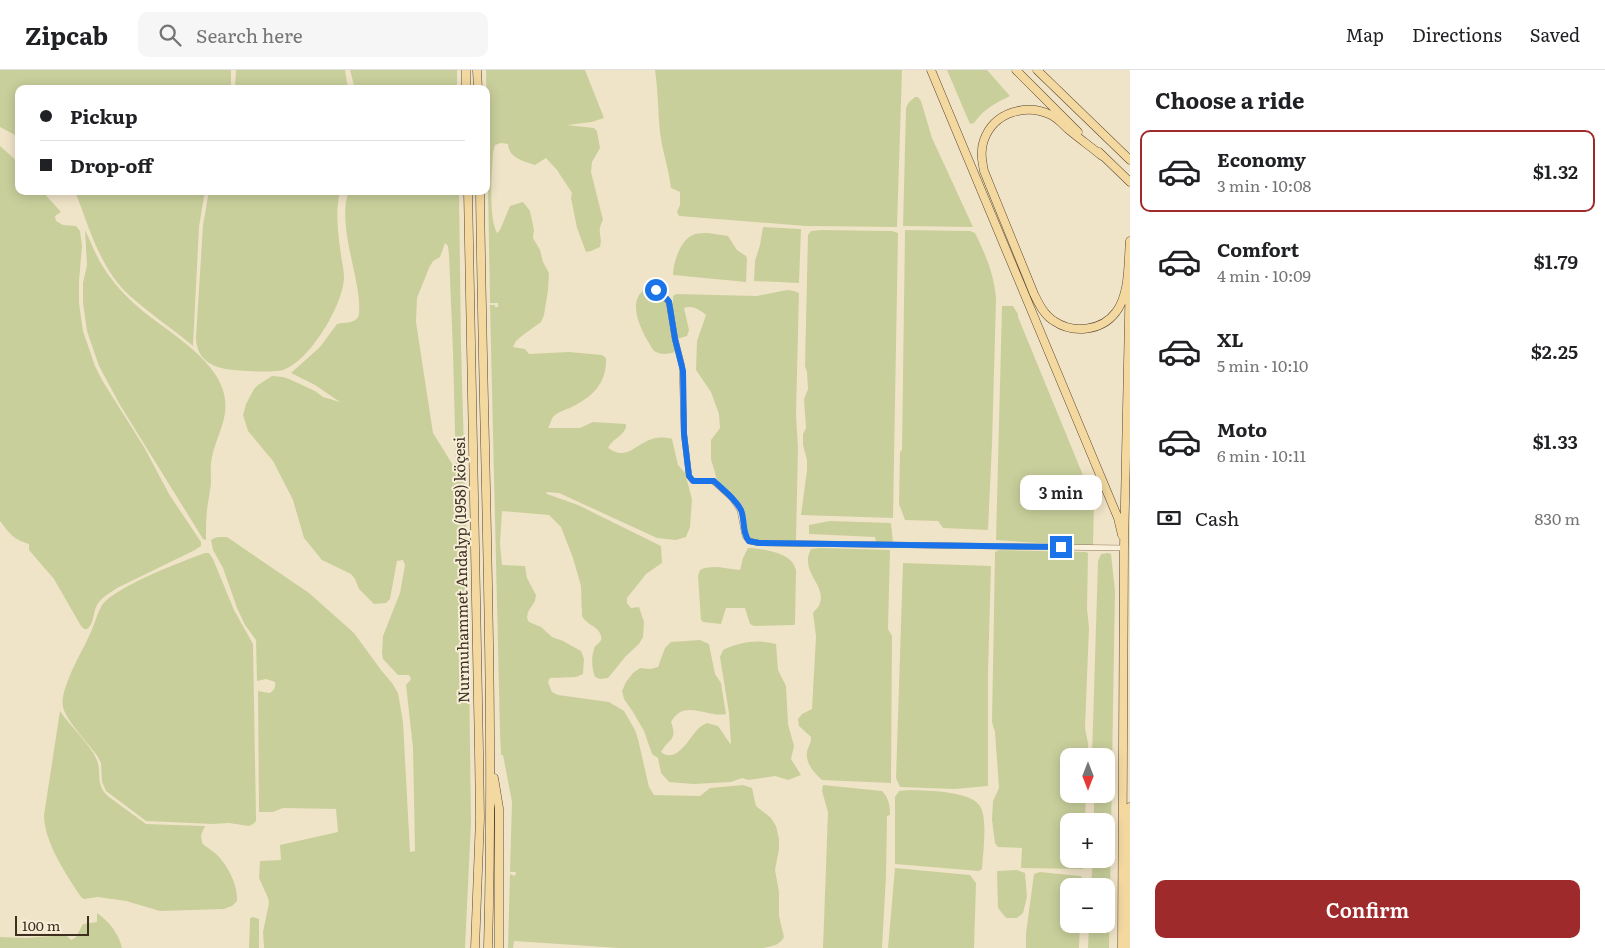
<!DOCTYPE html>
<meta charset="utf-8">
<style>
:root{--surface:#fff;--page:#f6f6f6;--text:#202124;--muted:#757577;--line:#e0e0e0;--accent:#9e2a2b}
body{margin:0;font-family:Literata,serif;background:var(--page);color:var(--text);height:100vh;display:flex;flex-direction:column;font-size:19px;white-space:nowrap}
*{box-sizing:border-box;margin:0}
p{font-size:16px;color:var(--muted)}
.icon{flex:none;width:28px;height:28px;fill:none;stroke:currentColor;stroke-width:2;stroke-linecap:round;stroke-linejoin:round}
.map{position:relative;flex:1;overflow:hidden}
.panel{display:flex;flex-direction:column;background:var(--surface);width:475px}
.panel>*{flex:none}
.top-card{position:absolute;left:15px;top:15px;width:475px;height:110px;border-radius:10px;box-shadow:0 2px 12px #0003;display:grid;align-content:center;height:110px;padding:0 25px;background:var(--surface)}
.needle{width:32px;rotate:180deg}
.tools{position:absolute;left:1060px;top:678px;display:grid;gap:10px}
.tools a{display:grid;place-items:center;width:55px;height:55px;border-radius:10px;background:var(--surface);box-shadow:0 2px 12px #0003;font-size:25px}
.scale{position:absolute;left:15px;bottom:12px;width:74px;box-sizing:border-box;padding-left:5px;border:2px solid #3d2e20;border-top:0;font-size:14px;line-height:18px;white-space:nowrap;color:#3d2e20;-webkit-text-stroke:4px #f7eed8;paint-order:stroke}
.end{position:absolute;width:22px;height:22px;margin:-11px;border:6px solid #1a73e8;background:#fff;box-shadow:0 0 0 2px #fff}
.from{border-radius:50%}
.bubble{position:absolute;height:35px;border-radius:10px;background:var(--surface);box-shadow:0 2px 12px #0003;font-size:16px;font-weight:600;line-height:35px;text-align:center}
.top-card b{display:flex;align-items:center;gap:18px;height:48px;font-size:19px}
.top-card b+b{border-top:1px solid var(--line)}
.top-card i{width:12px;height:12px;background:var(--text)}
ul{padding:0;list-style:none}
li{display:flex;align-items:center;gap:15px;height:82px;margin:0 10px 8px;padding:0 15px;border:2px solid transparent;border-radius:10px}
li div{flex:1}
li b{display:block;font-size:19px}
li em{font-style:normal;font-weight:600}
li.current{border-color:var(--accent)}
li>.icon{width:45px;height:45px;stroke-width:1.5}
h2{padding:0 25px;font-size:22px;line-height:60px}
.pay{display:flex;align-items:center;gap:12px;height:55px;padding:0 25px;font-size:19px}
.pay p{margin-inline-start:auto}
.cta{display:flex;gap:10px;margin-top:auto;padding:10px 25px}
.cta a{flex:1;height:58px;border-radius:10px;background:var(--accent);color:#fff;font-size:20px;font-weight:600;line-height:58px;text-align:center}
header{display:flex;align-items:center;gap:30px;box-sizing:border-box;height:70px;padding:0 25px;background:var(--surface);border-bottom:1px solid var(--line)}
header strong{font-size:24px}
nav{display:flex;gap:28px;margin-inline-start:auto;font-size:18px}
.search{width:350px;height:45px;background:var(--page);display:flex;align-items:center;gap:12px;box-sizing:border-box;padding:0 18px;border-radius:10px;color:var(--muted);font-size:19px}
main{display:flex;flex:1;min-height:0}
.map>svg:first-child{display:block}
</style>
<header>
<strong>Zipcab</strong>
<div class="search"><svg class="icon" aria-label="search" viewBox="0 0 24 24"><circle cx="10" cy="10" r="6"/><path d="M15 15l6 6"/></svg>Search here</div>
<nav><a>Map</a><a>Directions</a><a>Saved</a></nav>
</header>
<main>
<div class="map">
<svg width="1130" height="878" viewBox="0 0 1130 878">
<rect width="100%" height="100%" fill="#f0e4c8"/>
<path fill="#c9cf9b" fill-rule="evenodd" d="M0 0H231V19H19V67L0 57Z
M236 0H345L348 19H235Z
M350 0H457V19H355Z
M486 0H585L604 48 592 52 567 55 594 58 597 61 600 78 592 92 591 102 603 150C596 163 603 165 600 177L591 181 586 182 577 158 571 128 572 123 557 100 546 88 535 95C523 91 509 88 508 74L501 73 495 75 493 82C492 102 488 146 497 163L500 160 510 136 523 132 530 141 534 160 533 168 540 180 543 192 549 203 548 220 544 245 541 252 523 265 516 271 513 277 525 279 529 284 569 282 602 285 606 288C607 314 592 327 570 338 564 340 558 342 553 347 551 350 550 355 548 358H580L593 352 626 354V358C620 369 612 369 608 378 627 391 634 375 652 369 658 367 666 367 672 369L678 395 685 403 692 429 690 457 686 467 676 470 657 468 559 423 546 422 547 424 578 435 661 476 662 493 646 504 627 528V533L631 538 639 537 644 552 643 567 639 574 626 586 608 608 600 609 595 607C592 599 591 588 594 579 595 574 603 573 601 566 599 556 586 555 582 546L581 516 573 488 561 457 549 445 502 441 500 474 502 495 525 496 527 508 536 525 535 531 528 542 527 548 529 552 541 557 552 567 563 571 581 581 584 589 583 604 576 607 550 608 548 612 552 622 558 625 609 632 624 641 635 660 638 669 649 717 654 725 700 726 710 718 743 715 752 718 756 736 771 748 776 756 779 769V779L775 800 779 822V846L784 867C779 876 772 876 763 878H619L514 871 513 878H508L510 804 515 806 516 802H510L512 732 503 685H501L500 663 490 235H495V237H498V233H490Z
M655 0H902L897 157 806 156 679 146 677 142 680 135V122L671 118C669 99 662 81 660 62 658 41 658 21 655 0Z
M947 0H987L1010 26C995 33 983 40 974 53L970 54Z
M915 27H918L921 31 932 68 973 157 903 156 906 38 909 32Z
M0 76 19 93V121H42L61 142 55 146 56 151 63 155 76 156 80 161 82 176 79 211V233L83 261 95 296 102 310 144 377 169 424 201 472V476L195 480 117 518C110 523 100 528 96 537 93 544 94 554 87 559H84L81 556 54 509 29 480V474C13 469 10 464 0 451Z
M75 121H205L199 157 193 276C173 259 150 244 130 226 100 199 89 157 75 121Z
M209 121H340C335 143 338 163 341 185 342 193 344 200 344 208 343 235 310 291 283 300 272 303 238 301 226 299 208 296 196 286 196 267L203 155Z
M349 121H459L461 276 468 519 471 753 465 878H264L263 862 269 833 268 828 259 808 260 791 281 790 280 775 338 762 336 739 283 738 273 742H259L258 621 270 623C274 620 276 617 275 612L266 609 257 611 256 570 245 555 237 538 223 498 213 480 211 470C216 466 221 467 227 467L309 523 354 563 381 600 392 613 398 623 403 652 410 782 415 781 413 678 406 615 411 609 409 605H398L383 589 382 583 383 566 400 523 405 495 403 490 397 491 390 529 386 533 374 534 359 519 355 509 351 504 322 490 304 468 293 430 273 391 248 361 243 345 246 334 254 319 258 315 272 306 283 307 289 309 315 321 323 327 340 332 315 315 291 303 320 277 337 254C344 252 354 254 358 247 360 243 359 236 359 232 357 201 337 149 349 121ZM445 173 448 176 449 185 453 282 456 400 433 363 416 252 417 228 429 198 433 191 440 187Z
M763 157 801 159 799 213 754 211 755 191 760 175Z
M85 160C89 168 92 176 96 184 101 195 109 206 117 216 125 225 134 234 144 242 170 263 221 292 225 329 228 350 216 367 212 387 210 396 211 405 211 414 210 423 208 431 207 440 206 450 206 460 206 470L203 469 120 335 99 296 87 261 83 233V213L87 195Z
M821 160 892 161 898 163 893 448 801 445 807 400V390L803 375V364L806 358 804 329 808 319 807 302 805 296 808 165 811 161Z
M905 160 970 161 975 163C986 185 995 207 996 230L992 374 988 460 943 458 938 451 905 450 899 434 900 382 902 380Z
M708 163 728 166 737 180 746 186 747 188 746 212 673 205C673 192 681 168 695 164 699 163 704 163 708 163Z
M644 220C666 225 667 230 669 250 671 261 673 271 675 282 670 284 661 285 656 282 652 280 651 276 649 273 641 260 627 232 644 220Z
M787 220 794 221 799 223 796 345 798 378 796 470 757 471 750 469 747 466 745 448 739 433 736 427 717 410 711 389V370L720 358 719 344 711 322 696 300 697 271 706 245C699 239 692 235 684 238L689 260 687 266 677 269 673 247V226L676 224 757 226Z
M1002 236H1013L1018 244V247L1094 432 1093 475H1068L996 470Z
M830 451 891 453 893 473 876 472 875 467 809 464V455Z
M748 478C759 478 782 482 790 490 793 492 795 497 796 500L795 553 794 555 754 556 750 554 745 538H726L721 554 703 552 701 550 698 506 700 500C712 494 726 499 740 500L743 488Z
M821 478 890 480 888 559 892 566 891 713 822 710C814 703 803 691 808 678 810 674 811 672 811 667L799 656 798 649 802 644 812 639 816 566 813 543C815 540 819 537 820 533 826 514 799 502 811 479Z
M999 480 1086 482 1088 483 1087 539 1089 557 1085 658 1088 673V686H1069V724H1086L1085 751H1069V789H1084L1083 799 1021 798 1022 778 998 777 995 773 992 750 993 731 999 718 995 662 992 652 995 482Z
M205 483H209L213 489 234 540 253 574 256 747V751L253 754 249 756 229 753 213 754 146 751 106 721 102 712 101 693 98 687C90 675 66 651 63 637 60 624 73 598 79 586 82 580 86 573 89 566 94 557 96 546 101 537 111 518 183 491 205 483Z
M1108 483 1111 484 1115 521 1109 878H1088L1089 854H1106V816H1091L1093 789H1106V751H1094V724H1106V686H1092L1098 491 1101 484Z
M903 493 991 496 988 603V716L955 719 900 717 896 708Z
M700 570 709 574 715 604 721 613 726 644C707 648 684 628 671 652 678 671 669 668 661 682 676 694 688 670 697 660 699 657 703 655 707 653L718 656 731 675 729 643 720 587 723 580C740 572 757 569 776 574L778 600 786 616 788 654 794 676 791 689 801 705 788 710 775 706 748 710 742 708 731 712 693 714 669 712 661 703 658 688 652 684 644 661 633 642 624 629 622 621 626 612 633 603 640 598 650 599 658 597 665 578 671 572Z
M60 641C70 656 89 673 96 688 103 703 94 714 109 727L146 754 205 756 201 765 202 773C206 777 210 779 215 783 227 794 238 814 237 831L232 836 224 839 160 841 126 831 98 827 84 829 81 827C66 804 44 772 44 745Z
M823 715 882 721C889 728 890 736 890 745L887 746 886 806 882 878H823L828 742 822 721Z
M910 720C928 721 976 720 982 740 987 758 983 780 982 799L979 801 895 794V727L899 721Z
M895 798 970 805 976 813 974 878H888Z
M1017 800 1025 803 1027 827 1023 843 1017 848H1006L998 838 997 801Z
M1040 802 1080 806 1082 807V816H1069V854H1080L1079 878H1026V863L1034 804Z
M97 843C109 851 119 864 122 878H0V867L26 868 66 865 71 870 76 867 83 854 97 852Z
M253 847 259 849V878H249L250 848Z"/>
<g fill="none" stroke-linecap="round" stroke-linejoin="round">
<defs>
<path id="street" d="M656 220 669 232 675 269 682 296 684 364 689 406 693 411H713L732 428 740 440 745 466 749 471 759 473 1124 478"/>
<path id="primary" d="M466 0V19
M477 0 478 19
M931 0 1118 448 1122 465
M1016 0 1078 62
M1037 0 1130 90
M1099 82 1130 112
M1102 86C1091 77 1080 69 1069 60 1063 55 1058 48 1051 45 1026 33 994 42 984 70 980 80 982 91 984 101L1034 224C1039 234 1044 245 1054 251 1073 264 1102 261 1116 242 1130 224 1128 192 1130 171
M468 121 479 681 480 748 475 878
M480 121C483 373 495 626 488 878
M494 708 499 738V878
M1122 878 1124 478 1130 202
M1127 878 1130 737"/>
</defs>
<use href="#street" stroke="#8d765c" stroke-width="6"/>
<use href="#primary" stroke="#5b4430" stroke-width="9"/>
<use href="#street" stroke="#faf1dc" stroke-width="5"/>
<use href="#primary" stroke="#f3d9a0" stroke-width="8"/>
</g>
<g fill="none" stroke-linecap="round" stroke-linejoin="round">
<path stroke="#1a73e8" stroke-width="6" d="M656 220 667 229 669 232 675 269 683 301 684 364 689 406 693 411H714C723 420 735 428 741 440 745 450 742 463 749 471L759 473 1061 477"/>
</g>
<g text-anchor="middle" stroke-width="4" stroke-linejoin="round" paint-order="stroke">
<g font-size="15" fill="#3d2e20" stroke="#f7eed8">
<text transform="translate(462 500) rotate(-91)" y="5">Nurmuhammet Andalyp (1958) köçesi</text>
</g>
</g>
</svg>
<div class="tools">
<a><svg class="needle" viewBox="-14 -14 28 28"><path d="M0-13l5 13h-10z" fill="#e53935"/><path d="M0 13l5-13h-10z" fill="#757577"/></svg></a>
<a>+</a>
<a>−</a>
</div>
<div class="scale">100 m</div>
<i class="end from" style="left:656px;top:220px"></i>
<i class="end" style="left:1061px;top:477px"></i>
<div class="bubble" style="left:1020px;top:405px;width:82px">3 min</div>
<div class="top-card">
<b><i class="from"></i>Pickup</b>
<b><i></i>Drop-off</b>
</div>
</div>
<section class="panel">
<h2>Choose a ride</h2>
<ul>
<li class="current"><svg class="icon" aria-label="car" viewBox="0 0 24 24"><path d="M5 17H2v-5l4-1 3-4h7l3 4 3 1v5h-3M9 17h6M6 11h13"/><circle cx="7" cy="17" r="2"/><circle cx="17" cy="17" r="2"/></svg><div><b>Economy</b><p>3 min · 10:08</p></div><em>$1.32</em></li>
<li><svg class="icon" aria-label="car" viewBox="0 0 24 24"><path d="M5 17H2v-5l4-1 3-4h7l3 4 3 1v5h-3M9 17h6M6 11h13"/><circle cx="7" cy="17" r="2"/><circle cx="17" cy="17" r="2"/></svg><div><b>Comfort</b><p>4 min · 10:09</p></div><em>$1.79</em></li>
<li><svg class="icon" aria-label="car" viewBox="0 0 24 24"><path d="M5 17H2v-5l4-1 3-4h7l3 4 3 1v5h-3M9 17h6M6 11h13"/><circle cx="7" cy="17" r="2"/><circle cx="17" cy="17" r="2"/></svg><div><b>XL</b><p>5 min · 10:10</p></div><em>$2.25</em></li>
<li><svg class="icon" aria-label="car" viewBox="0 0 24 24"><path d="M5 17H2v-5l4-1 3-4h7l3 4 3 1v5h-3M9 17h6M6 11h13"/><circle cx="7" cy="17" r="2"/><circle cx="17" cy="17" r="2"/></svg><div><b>Moto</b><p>6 min · 10:11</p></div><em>$1.33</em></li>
</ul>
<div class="pay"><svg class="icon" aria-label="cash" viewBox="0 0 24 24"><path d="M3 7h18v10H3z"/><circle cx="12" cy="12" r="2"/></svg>Cash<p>830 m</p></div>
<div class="cta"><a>Confirm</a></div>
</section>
</main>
